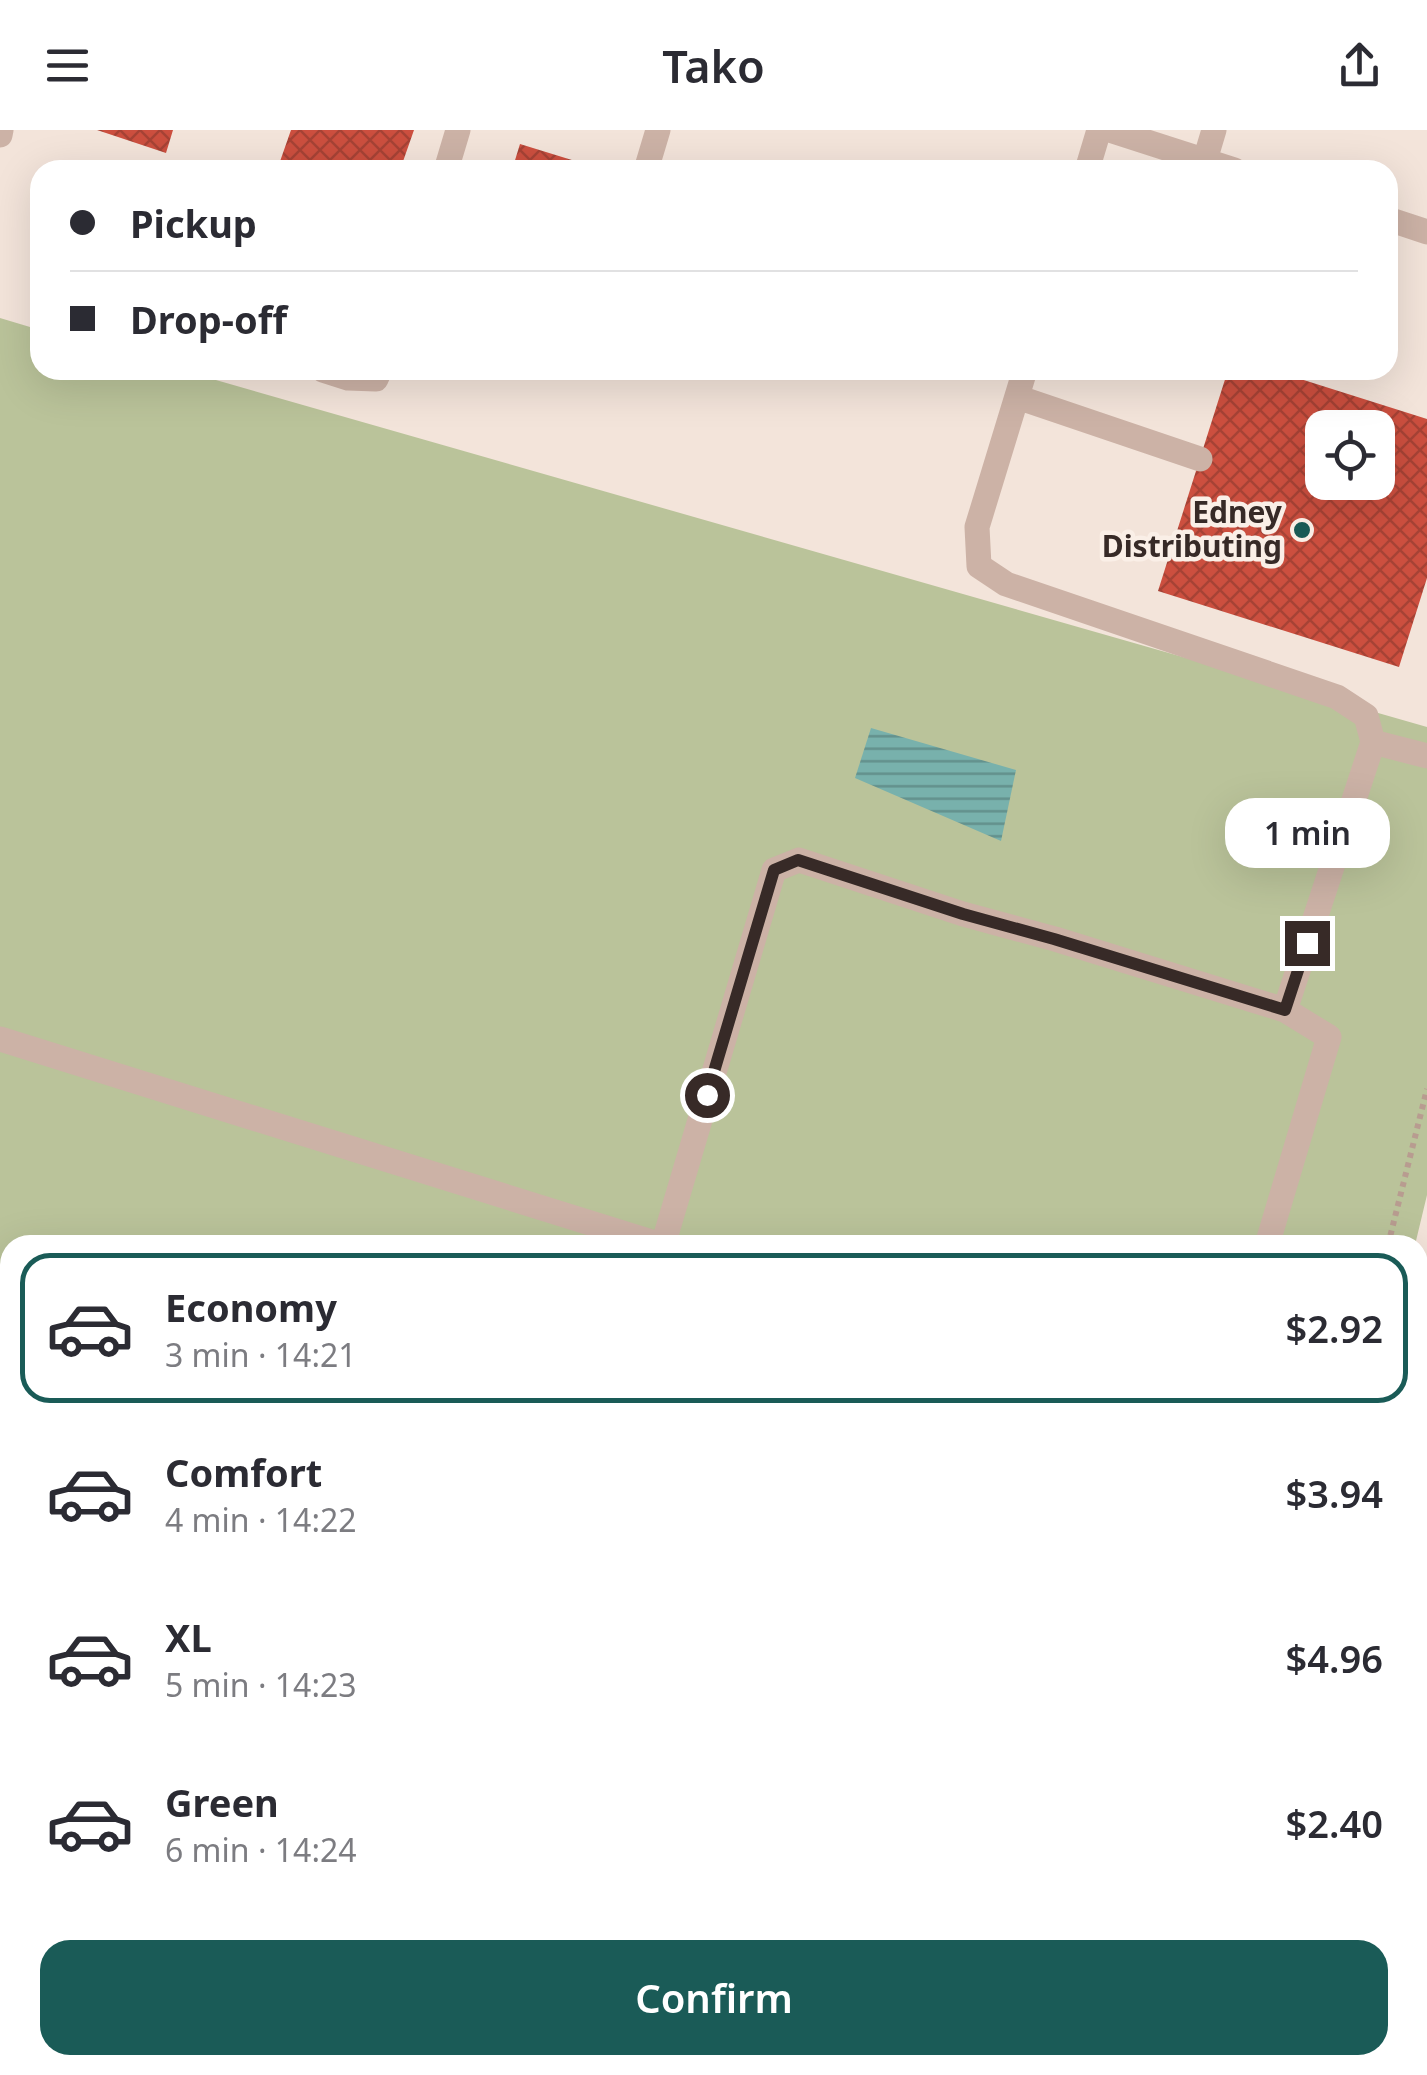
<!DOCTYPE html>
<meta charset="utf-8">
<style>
:root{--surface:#fff;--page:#f2f2f3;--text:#2b2b33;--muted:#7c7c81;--line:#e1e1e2;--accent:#1a5b57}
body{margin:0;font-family:"Noto Sans",sans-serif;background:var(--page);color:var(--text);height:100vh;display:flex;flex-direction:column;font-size:38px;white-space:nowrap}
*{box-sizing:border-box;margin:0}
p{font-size:32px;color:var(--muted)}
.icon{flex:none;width:55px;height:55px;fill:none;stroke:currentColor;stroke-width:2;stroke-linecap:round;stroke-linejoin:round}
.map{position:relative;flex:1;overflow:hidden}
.drawer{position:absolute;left:0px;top:1105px;width:1428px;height:840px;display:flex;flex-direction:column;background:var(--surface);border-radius:30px 30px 0 0;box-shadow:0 10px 40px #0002}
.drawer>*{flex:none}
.hud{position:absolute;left:30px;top:30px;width:1368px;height:220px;border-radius:30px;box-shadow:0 10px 40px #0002;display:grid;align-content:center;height:220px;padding:0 40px;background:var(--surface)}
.buttons{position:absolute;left:1305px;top:280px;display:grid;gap:20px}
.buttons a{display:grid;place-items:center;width:90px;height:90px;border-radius:20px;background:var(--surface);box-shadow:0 10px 40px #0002;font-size:50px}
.end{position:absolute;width:45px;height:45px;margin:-22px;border:12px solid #372a27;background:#fff;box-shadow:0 0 0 5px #fff}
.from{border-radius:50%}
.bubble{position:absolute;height:70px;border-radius:30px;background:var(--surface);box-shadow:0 10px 40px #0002;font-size:32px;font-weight:600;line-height:70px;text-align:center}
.hud b{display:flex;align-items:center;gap:35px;height:95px;font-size:38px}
.hud b+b{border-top:2px solid var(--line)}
.hud i{width:25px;height:25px;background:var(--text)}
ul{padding:18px 0 0;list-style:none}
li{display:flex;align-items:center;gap:30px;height:150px;margin:0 20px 15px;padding:0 20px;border:5px solid transparent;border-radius:30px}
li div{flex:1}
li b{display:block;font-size:38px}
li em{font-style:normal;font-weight:600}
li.active{border-color:var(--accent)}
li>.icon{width:90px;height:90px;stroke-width:1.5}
.button{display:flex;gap:20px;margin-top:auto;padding:20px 40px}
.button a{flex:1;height:115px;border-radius:30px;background:var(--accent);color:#fff;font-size:40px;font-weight:600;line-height:115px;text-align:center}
header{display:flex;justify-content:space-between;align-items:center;height:130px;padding:0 40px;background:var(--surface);font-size:45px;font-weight:600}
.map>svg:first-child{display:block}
</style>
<header><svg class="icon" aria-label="menu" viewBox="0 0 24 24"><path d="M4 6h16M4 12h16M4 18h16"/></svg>Tako<svg class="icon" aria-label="share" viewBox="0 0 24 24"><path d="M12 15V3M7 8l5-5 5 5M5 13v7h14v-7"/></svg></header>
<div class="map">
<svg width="1427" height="1945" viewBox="0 0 1427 1945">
<defs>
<pattern id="water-rules" width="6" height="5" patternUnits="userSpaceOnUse" patternTransform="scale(2.5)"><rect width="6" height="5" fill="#78b1ac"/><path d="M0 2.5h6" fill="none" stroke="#63908c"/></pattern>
<pattern id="building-cross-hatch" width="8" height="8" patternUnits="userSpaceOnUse" patternTransform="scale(2.5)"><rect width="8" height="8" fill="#cc4f3f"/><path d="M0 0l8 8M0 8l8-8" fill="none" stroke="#a64235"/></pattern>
</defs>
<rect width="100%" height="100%" fill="#f3e4da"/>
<path fill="#bac39a" d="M0 188 40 200V240H181L1427 597V1065L1415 1115H10V1935H1199L1196 1945H0Z"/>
<path fill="url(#water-rules)" d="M871 598 1016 640 1001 711 855 648Z"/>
<path fill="url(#building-cross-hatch)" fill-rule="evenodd" d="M97 0H173L166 23Z
M291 0H414L400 40H277Z
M520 14 601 39V40H512Z
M1228 240H1272L1427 289V448L1399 537 1158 461ZM1322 298H1378V352H1322Z"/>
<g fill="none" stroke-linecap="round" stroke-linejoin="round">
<path stroke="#b89c90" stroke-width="6" stroke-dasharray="5 5" stroke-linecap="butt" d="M1388 1115 1427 959
M1418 1713 1427 1679
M1156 1945 1159 1935
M1356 1945 1358 1935"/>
<path stroke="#ccb2a6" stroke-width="25" d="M1110 0 1234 40
M0 5 1 0
M1205 30 1214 0
M446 40 458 0
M646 40 658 0
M1087 40 1099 0
M1388 89 1427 102
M323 240 348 248 376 249 380 240
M1025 240 977 397 979 436 1006 454 1337 567 1366 586 1373 612
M1017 267 1200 329
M1285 880 1373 612 1427 626
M0 909 661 1115
M663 1115 774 740 799 730 963 784 1055 809 1285 880 1329 907 1267 1115"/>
<path stroke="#7a5e57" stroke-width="25" d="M1418 1260 1427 1222
M1418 1520 1427 1484
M1216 1945 1219 1935
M1303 1945 1306 1935"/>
</g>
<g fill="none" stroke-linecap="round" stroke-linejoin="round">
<path stroke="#372a27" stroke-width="12" d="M707 965 774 740 798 730 963 784 1054 809 1285 880 1307 813"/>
</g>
<circle fill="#1a5b57" stroke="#faefe7" stroke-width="4" cx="1302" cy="400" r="10"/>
<g text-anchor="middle" stroke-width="9" stroke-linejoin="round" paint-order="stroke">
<g font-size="30" font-weight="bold" fill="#372a27" stroke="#faefe7" text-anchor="end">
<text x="1282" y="393">Edney<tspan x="1282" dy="34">Distributing</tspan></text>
</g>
</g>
</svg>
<div class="buttons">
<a><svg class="icon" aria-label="locate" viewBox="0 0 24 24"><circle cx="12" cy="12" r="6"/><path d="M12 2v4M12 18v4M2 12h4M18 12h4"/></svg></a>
</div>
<i class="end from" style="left:707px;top:965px"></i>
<i class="end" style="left:1307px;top:813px"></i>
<div class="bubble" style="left:1225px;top:668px;width:165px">1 min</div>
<div class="hud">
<b><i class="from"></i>Pickup</b>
<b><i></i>Drop-off</b>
</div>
<section class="drawer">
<ul>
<li class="active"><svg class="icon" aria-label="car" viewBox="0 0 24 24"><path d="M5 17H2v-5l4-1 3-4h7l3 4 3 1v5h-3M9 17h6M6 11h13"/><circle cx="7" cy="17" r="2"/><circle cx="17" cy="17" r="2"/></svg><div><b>Economy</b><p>3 min · 14:21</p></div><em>$2.92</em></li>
<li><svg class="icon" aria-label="car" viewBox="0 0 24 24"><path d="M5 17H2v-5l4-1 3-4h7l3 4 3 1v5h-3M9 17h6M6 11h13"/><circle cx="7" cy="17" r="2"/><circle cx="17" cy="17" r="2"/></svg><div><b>Comfort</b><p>4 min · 14:22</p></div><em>$3.94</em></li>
<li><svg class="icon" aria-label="car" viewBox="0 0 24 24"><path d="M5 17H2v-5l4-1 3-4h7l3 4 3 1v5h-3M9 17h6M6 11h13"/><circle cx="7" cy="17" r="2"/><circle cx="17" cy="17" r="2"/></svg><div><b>XL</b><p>5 min · 14:23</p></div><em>$4.96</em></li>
<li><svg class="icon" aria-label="car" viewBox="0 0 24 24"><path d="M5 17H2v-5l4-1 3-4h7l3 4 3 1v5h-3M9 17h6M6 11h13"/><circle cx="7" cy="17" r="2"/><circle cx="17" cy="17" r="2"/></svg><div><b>Green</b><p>6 min · 14:24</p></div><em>$2.40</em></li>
</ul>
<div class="button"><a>Confirm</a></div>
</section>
</div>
